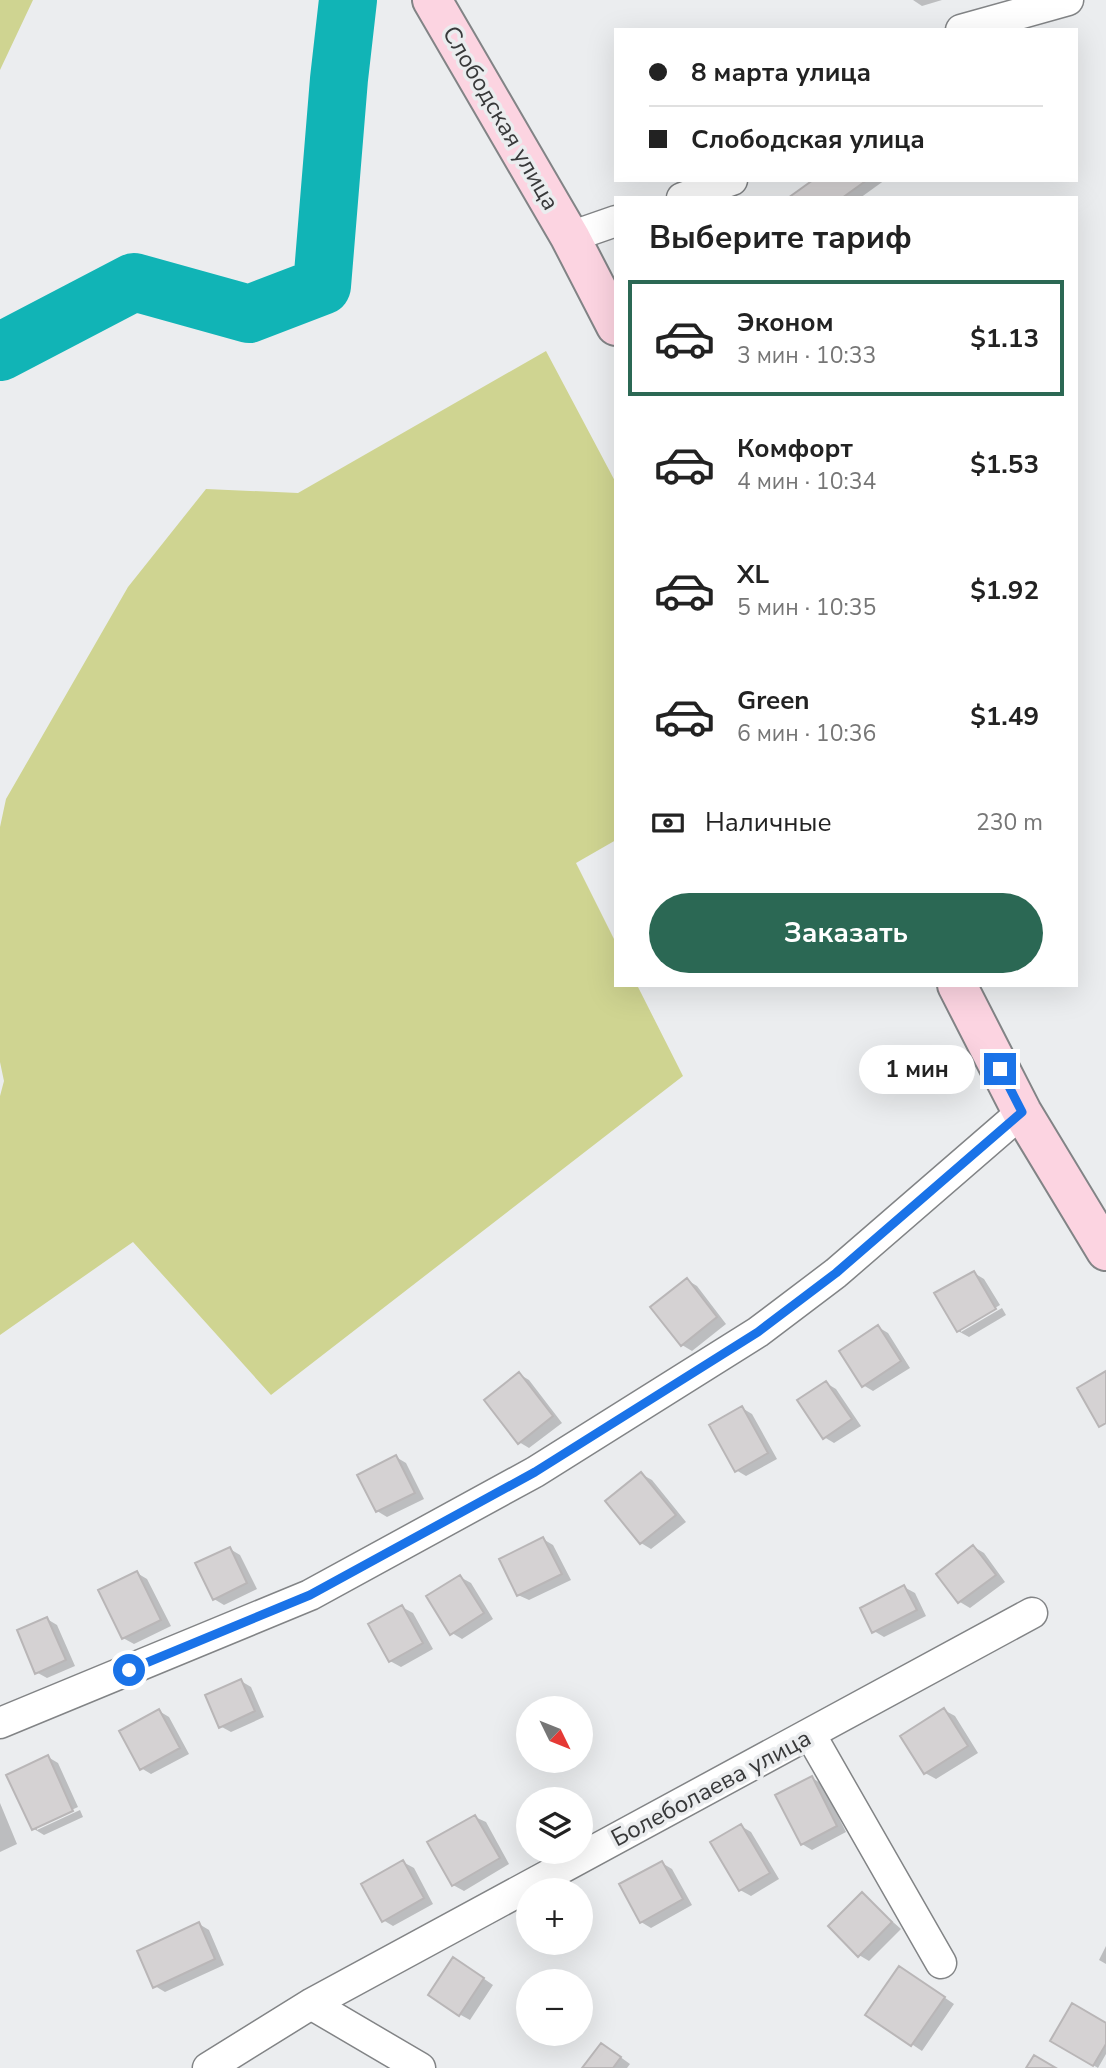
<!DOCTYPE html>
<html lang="ru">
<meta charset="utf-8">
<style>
:root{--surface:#fff;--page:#f6f6f6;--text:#222;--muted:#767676;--line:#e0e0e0;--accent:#2b6854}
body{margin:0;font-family:"Nunito Sans",sans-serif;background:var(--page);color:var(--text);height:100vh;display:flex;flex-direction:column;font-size:26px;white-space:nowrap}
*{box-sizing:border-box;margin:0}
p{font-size:23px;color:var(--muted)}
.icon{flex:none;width:38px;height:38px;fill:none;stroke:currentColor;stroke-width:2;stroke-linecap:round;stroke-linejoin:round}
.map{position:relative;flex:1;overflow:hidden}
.drawer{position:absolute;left:614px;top:196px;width:464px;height:791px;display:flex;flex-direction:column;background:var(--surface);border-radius:0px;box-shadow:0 7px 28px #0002}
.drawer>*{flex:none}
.top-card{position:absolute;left:614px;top:28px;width:464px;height:154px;border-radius:0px;box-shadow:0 7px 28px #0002;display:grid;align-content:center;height:154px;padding:0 35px;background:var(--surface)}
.needle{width:46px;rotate:133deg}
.buttons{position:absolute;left:516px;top:1696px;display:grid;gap:14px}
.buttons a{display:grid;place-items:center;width:77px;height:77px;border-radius:50%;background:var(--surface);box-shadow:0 7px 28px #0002;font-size:35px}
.end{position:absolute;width:32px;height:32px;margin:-16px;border:9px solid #1a73e8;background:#fff;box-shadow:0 0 0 4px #fff}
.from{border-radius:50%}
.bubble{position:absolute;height:49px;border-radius:24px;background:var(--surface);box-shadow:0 7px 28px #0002;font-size:23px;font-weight:700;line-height:49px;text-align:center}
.top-card b{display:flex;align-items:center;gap:24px;height:66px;font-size:26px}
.top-card b+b{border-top:2px solid var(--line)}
.top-card i{width:18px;height:18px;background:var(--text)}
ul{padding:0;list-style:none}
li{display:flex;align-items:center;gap:21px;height:116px;margin:0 14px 10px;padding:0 21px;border:4px solid transparent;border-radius:0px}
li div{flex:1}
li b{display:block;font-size:26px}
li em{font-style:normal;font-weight:700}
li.on{border-color:var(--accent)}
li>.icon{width:63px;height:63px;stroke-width:1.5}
h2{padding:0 35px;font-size:32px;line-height:84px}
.pay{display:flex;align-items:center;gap:18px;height:77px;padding:0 35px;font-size:26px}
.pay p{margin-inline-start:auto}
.button{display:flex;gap:14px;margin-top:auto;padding:14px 35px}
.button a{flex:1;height:80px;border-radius:42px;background:var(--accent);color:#fff;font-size:28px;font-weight:700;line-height:80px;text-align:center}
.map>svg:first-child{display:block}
</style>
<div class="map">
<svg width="1106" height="2068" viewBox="0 0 1106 2068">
<rect width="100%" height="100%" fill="#ebedef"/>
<path fill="#cfd491" d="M0 0H33L0 70Z
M546 351 616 483V840L576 863 616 943V985H637L683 1076 271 1395 133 1242 0 1335V1096L4 1081 0 1062V827L6 799 128 587 206 489 298 493Z"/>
<path fill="#0003" d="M913 0H942L922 6Z
M816 180H885L860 198H791Z
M974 1273 984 1279 1000 1305 961 1328V1332L1002 1308 1006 1315 969 1337 958 1331Z
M687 1280 697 1286 726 1324 692 1351 682 1345Z
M878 1327 888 1333 910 1368 873 1391 863 1385Z
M519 1374 529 1380 562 1423 529 1448 519 1442Z
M826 1383 836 1389 861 1426 834 1443 824 1437Z
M742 1408 752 1414 777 1459 746 1476 736 1470Z
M396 1457 406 1463 424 1499 387 1517 377 1511Z
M641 1474 652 1480 686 1522 651 1549 641 1543Z
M543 1539 553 1545 571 1580 529 1600 518 1595Z
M974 1547 984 1553 1005 1582 970 1608 960 1602 939 1574Z
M230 1549 240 1555 257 1589 224 1605 214 1599Z
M137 1573 147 1579 171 1626 134 1644 123 1638Z
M460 1577 471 1583 493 1619 462 1639 452 1633Z
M904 1587 915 1593 926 1616 884 1637 874 1631Z
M402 1607 413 1613 433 1649 401 1667 390 1661Z
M47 1619 57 1625 75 1666 47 1678 36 1672Z
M241 1681 251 1687 264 1717 231 1732 220 1726Z
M944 1710 955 1716 978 1753 936 1779 925 1773Z
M159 1711 169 1717 189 1754 151 1774 141 1768Z
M48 1757 58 1763 78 1807 37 1826V1830L80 1810 83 1817 44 1835 34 1829Z
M812 1778 822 1784 846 1832 812 1850 802 1844Z
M0 1803 17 1844 0 1852Z
M475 1817 486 1822 509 1864 464 1891 453 1885Z
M741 1826 751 1832 779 1879 751 1896 740 1890Z
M403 1862 414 1868 433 1904 393 1926 383 1920Z
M662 1863 672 1869 692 1905 651 1928 641 1922Z
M862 1895 901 1929 869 1961 859 1955Z
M199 1924 209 1930 224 1965 165 1992 155 1986Z
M1106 1946V1964L1099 1960Z
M464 1965 493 1985 470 2020 459 2014Z
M910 1974 954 2004 922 2051 868 2015Z
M1106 2025V2054L1098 2068 1052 2040Z
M612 2051 630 2064 627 2068H584Z"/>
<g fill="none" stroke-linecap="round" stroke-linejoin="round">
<path stroke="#11b4b6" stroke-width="58" d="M0 352 134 282 249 314 322 286 339 79 348 0"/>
</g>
<path fill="#d5d2d3" stroke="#b9b6b7" stroke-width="2" d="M813 180H867L842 198H788Z
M974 1271 996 1309 957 1332 934 1293Z
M687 1278 717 1317 681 1346 650 1307Z
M878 1325 901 1361 862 1387 839 1351Z
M1106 1371V1423L1099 1427 1077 1388Z
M519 1372 553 1416 518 1444 484 1400Z
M826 1381 852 1419 823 1439 797 1400Z
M742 1406 768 1453 735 1472 709 1425Z
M396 1455 415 1493 376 1512 357 1475Z
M641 1472 676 1515 640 1544 605 1501Z
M543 1537 562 1574 517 1596 499 1559Z
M973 1545 996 1575 958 1603 936 1574Z
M230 1547 247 1583 213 1600 195 1563Z
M137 1571 161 1620 122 1639 98 1590Z
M460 1575 484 1613 450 1635 426 1596Z
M904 1585 917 1610 872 1633 860 1608Z
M402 1605 423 1643 389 1662 368 1624Z
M47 1617 66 1660 35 1674 17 1630Z
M241 1679 255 1711 219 1728 205 1695Z
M944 1708 968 1746 924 1774 900 1736Z
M159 1709 180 1748 140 1770 119 1731Z
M48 1755 73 1811 32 1830 6 1775Z
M812 1776 837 1826 801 1845 775 1795Z
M475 1815 500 1858 452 1886 427 1842Z
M741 1824 770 1873 739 1891 710 1842Z
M403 1860 424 1898 382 1922 361 1884Z
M662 1861 683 1899 640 1923 619 1884Z
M862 1892 892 1922 858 1957 828 1926Z
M199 1922 215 1959 153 1988 137 1951Z
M453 1957 484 1978 459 2016 428 1995Z
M899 1966 945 1997 911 2046 865 2015Z
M1072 2003 1106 2023V2044L1093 2066 1050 2041Z
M601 2043 621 2057 613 2068H582Z
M1034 2055 1056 2068H1026Z"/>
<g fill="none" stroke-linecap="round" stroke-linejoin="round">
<defs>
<path id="street" d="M961 30 1068 0
M682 198 732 180
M570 237 616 221
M0 1723 310 1595 535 1472 758 1332 836 1273 1022 1112
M810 1734 941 1963
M311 2004 420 2068
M208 2068 311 2004 1032 1613"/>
<path id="secondary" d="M432 0 570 237 616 326
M957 985 1022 1112 1106 1251"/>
</defs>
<use href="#street" stroke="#828486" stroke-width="33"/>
<use href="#secondary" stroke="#828486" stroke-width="42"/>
<use href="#street" stroke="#fff" stroke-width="30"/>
<use href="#secondary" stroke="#fcd4e1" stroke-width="38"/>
</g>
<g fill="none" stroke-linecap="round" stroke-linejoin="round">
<path stroke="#1a73e8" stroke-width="9" d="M129 1670 310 1595 535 1472 758 1332 836 1273 1022 1112 1000 1069"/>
</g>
<g text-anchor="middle" stroke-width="7" stroke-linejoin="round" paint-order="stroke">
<g font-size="24" fill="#38393a" stroke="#ebedef">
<text transform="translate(501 118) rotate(60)" y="8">Слободская улица</text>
<text transform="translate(711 1788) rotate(-28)" y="8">Болеболаева улица</text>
</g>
</g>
</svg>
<div class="buttons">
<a><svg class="needle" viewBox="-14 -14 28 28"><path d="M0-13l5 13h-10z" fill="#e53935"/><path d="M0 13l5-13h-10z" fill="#767676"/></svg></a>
<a><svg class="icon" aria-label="layers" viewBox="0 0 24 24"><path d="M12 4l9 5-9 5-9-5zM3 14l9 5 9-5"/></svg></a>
<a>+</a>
<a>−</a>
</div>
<i class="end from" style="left:129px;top:1670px"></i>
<i class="end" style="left:1000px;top:1069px"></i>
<div class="bubble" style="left:859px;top:1045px;width:116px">1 мин</div>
<div class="top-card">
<b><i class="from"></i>8 марта улица</b>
<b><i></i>Слободская улица</b>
</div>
<section class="drawer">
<h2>Выберите тариф</h2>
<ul>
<li class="on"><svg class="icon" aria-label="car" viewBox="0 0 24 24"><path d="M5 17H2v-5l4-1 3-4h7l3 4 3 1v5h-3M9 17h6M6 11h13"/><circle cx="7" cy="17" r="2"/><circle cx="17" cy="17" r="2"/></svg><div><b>Эконом</b><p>3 мин · 10:33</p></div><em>$1.13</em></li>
<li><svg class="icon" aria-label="car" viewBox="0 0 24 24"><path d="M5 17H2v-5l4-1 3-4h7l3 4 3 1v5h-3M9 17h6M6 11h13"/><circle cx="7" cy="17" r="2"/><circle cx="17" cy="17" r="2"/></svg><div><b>Комфорт</b><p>4 мин · 10:34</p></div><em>$1.53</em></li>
<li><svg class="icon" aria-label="car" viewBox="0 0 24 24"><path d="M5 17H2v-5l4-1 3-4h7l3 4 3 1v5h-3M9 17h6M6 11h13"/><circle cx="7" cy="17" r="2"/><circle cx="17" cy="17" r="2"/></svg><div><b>XL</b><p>5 мин · 10:35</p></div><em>$1.92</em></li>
<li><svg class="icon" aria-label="car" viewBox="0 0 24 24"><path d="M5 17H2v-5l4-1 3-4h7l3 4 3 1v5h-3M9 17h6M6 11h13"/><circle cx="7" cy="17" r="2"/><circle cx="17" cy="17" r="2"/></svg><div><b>Green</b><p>6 мин · 10:36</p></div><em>$1.49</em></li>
</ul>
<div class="pay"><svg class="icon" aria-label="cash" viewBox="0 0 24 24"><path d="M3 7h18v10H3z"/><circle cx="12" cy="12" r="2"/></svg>Наличные<p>230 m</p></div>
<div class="button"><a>Заказать</a></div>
</section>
</div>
